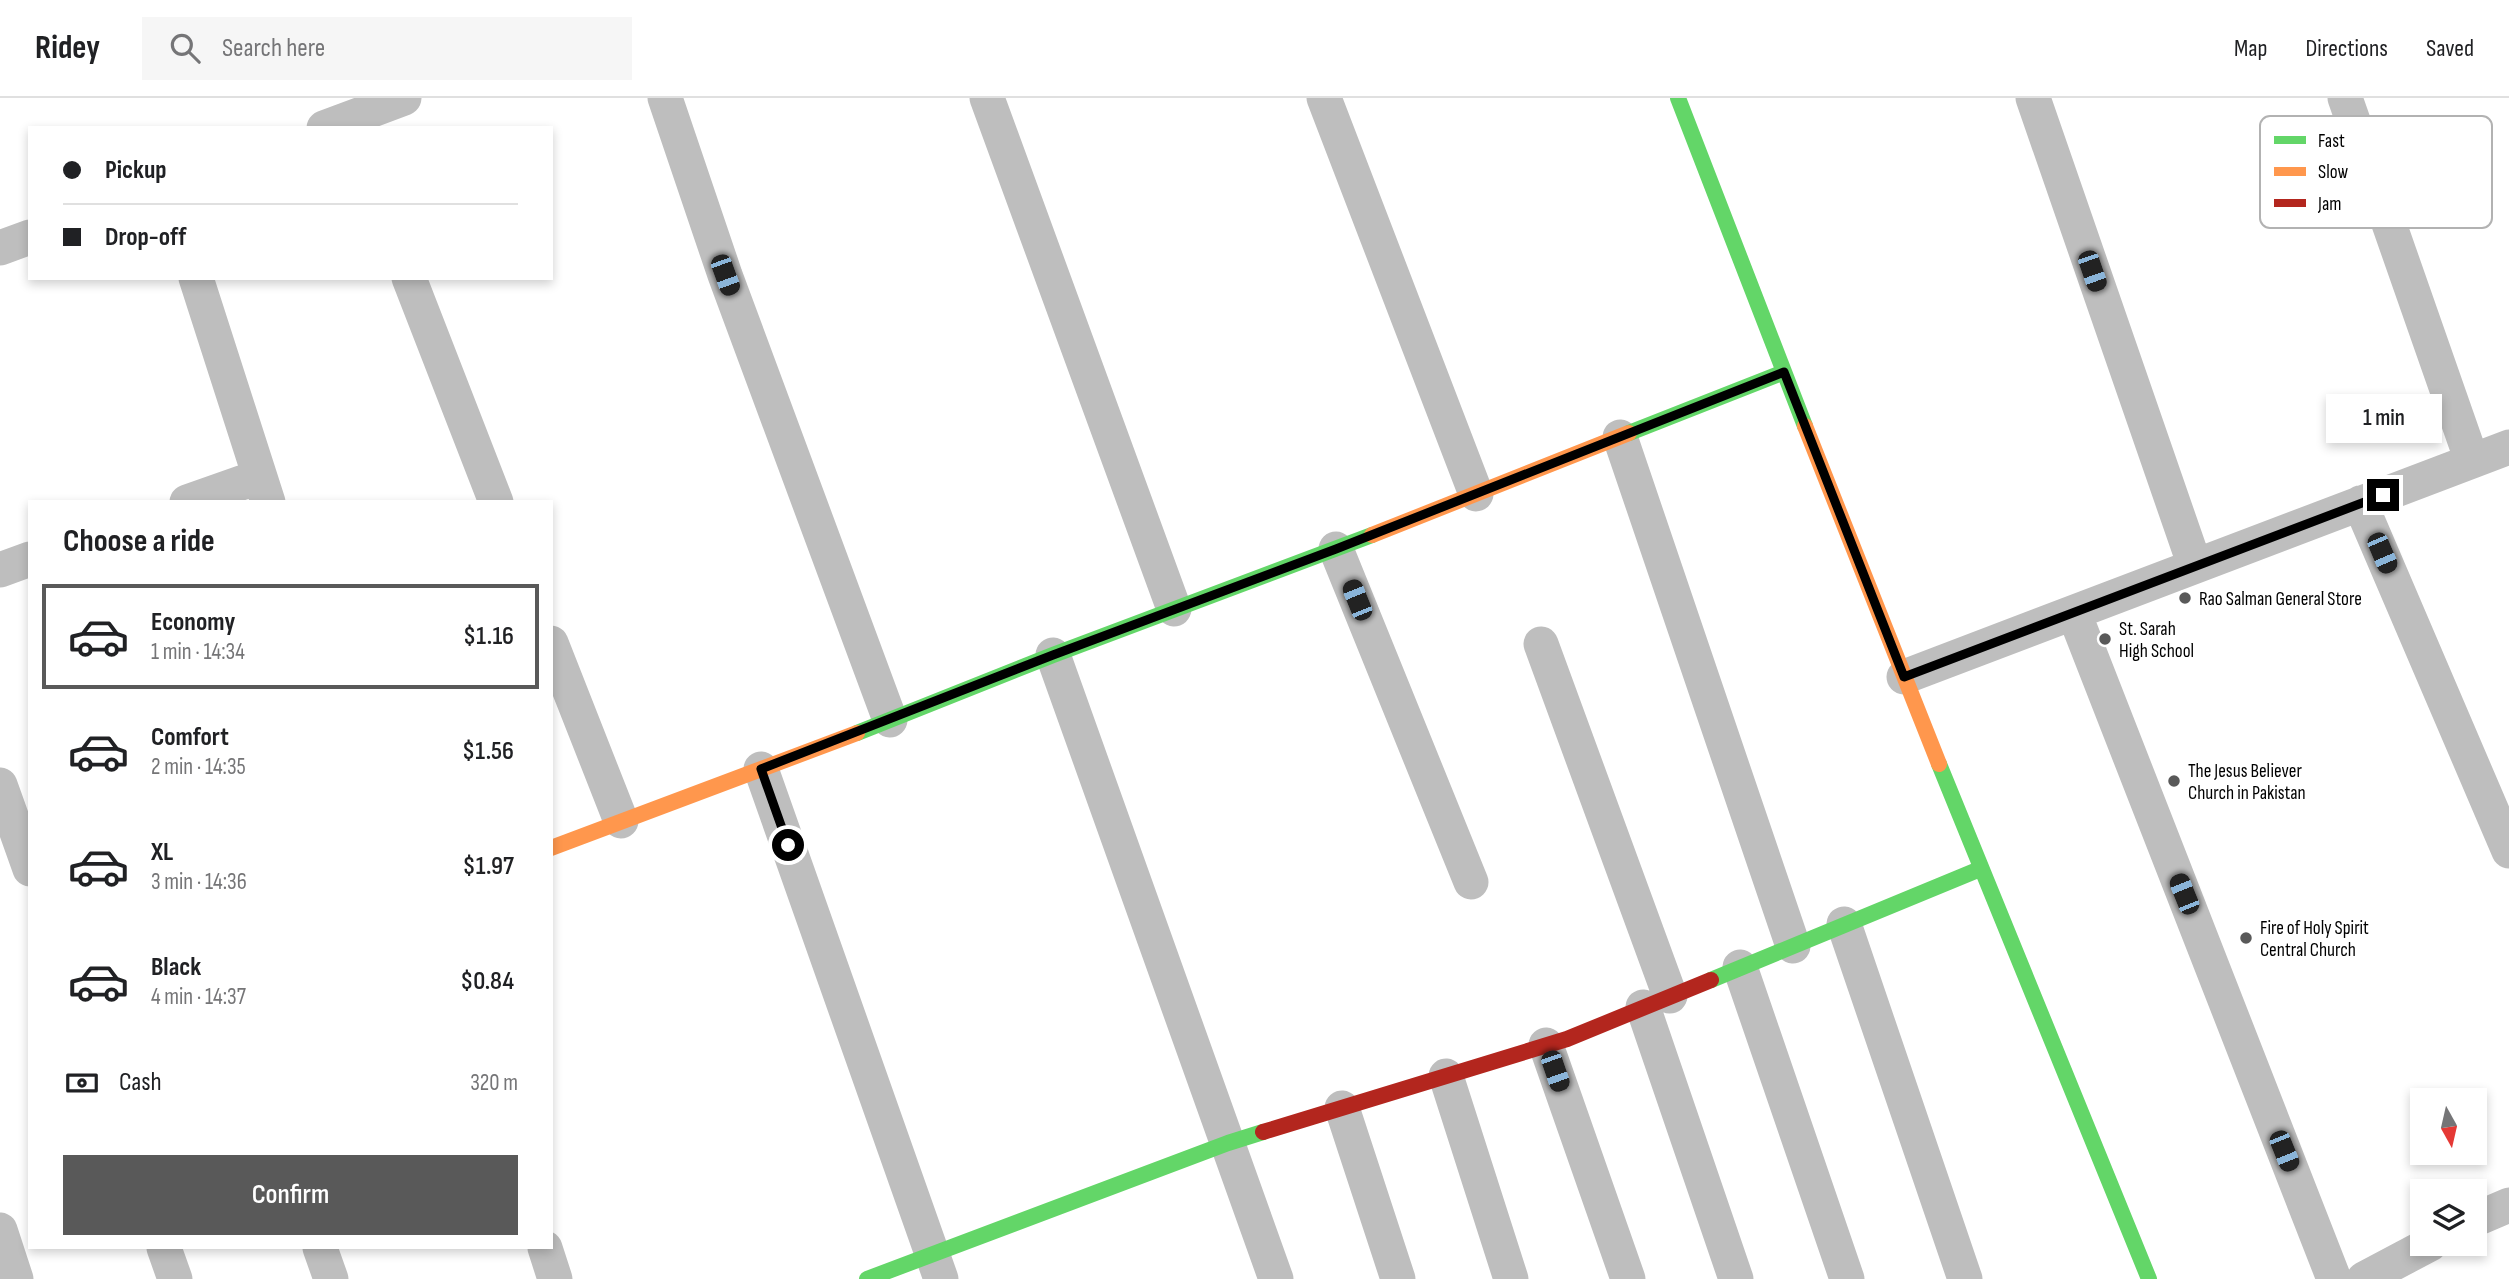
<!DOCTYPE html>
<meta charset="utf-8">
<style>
:root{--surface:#fff;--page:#f6f6f6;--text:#202124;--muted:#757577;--line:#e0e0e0;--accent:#595959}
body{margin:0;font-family:"Sofia Sans Condensed",sans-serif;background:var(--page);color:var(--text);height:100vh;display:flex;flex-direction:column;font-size:26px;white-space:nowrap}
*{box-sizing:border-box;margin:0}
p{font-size:23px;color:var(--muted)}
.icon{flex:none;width:38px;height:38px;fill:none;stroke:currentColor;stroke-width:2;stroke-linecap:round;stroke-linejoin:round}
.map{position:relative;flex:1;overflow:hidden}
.drawer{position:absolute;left:28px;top:402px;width:525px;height:749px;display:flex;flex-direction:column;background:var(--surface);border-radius:0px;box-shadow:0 4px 10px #0003}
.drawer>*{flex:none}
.banner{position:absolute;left:28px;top:28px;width:525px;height:154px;border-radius:0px;box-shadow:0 4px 10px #0003;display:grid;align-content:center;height:154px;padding:0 35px;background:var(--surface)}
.needle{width:46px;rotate:172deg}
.controls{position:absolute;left:2410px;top:990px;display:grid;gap:14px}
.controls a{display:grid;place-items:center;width:77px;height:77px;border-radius:0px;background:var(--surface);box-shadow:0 4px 10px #0003;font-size:35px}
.end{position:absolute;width:32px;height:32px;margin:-16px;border:9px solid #000;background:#fff;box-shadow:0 0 0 4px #fff}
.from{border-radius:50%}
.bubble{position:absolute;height:49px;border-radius:0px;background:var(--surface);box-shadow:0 4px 10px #0003;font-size:23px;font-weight:600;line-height:49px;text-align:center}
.car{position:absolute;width:21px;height:42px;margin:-21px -10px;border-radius:9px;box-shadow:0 0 5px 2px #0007;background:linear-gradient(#222 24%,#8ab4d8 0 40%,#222 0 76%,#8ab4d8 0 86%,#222 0)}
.banner b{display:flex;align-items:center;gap:24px;height:66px;font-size:26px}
.banner b+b{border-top:2px solid var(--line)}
.banner i{width:18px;height:18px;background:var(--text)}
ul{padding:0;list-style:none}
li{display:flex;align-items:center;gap:21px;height:105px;margin:0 14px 10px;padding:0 21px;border:4px solid transparent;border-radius:0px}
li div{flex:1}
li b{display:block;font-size:26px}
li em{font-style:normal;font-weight:600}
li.active{border-color:var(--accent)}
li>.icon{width:63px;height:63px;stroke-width:1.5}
h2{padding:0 35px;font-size:32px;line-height:84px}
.pay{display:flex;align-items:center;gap:18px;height:77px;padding:0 35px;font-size:26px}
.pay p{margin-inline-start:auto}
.primary-button{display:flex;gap:14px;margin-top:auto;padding:14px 35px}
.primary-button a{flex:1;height:80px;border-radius:0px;background:var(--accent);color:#fff;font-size:28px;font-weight:600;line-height:80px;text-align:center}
header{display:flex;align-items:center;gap:42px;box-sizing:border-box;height:98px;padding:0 35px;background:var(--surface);border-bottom:2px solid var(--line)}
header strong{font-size:33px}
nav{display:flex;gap:38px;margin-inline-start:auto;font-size:24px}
.search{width:490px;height:63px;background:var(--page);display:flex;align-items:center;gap:18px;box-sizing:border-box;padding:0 24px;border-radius:0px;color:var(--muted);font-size:26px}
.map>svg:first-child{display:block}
</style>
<header>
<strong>Ridey</strong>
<div class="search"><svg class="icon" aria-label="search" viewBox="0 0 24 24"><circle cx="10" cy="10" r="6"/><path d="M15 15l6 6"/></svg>Search here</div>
<nav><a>Map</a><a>Directions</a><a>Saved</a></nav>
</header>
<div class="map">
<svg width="2509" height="1181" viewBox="0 0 2509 1181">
<rect width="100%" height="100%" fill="#fff"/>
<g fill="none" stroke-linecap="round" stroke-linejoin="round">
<path stroke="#bebebe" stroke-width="35" d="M665 0 725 177 890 622
M987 0 1174 511
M1324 0 1476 396
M2033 0 2195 468
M2345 0 2472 363
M324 30 404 0
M0 150 30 139
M196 180 268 404
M409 180 496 404
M1620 339 1793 848
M187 404 258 379
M2360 405 2509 753
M1336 451 1471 784
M0 472 30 461
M2074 515 2334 1181
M551 545 621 723
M1541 546 1670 898
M1053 557 1276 1181
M1904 579 2509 349
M761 671 941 1181
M0 687 30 771
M1844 826 1965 1181
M1740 869 1847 1181
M1643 909 1736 1181
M1546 947 1628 1181
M1446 978 1511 1181
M1342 1010 1398 1181
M2474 1122 2509 1107
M0 1132 16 1181
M164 1150 175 1181
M320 1150 331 1181
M545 1150 555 1181
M2364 1181 2430 1146"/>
<path stroke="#63d668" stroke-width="16" d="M1678 0 1805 328
M1629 335 1784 274
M857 635 1053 557 1372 437
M1939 666 2149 1181
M1711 882 1980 771
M867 1181 1228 1045 1263 1034"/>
<path stroke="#ff974d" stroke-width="16" d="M1805 328 1939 666
M1372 437 1629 335
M551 750 857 635"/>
<path stroke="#b3261e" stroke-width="16" d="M1263 1034 1567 941 1711 882"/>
</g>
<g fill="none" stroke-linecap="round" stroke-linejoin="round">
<path stroke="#000" stroke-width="9" d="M788 747 761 671 1053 557 1336 451 1784 274 1904 579 2383 397"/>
</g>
<g fill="#595959" stroke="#fff" stroke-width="2.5">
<circle cx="2185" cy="500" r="7"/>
<circle cx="2105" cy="541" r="7"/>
<circle cx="2174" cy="683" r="7"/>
<circle cx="2246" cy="840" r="7"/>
</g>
<g text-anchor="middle" stroke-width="5" stroke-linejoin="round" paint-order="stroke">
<g font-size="19" fill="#000" stroke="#fff" text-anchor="start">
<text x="2199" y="507">Rao Salman General Store</text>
<text x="2119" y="537">St. Sarah<tspan x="2119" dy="22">High School</tspan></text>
<text x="2188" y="679">The Jesus Believer<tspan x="2188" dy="22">Church in Pakistan</tspan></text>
<text x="2260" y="836">Fire of Holy Spirit<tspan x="2260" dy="22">Central Church</tspan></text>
</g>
</g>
<rect x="2260" y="18" width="232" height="112" rx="10" fill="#fff" stroke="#b2b2b2" stroke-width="2"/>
<rect x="2274" y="38" width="32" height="8" fill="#63d668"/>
<rect x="2274" y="69" width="32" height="9" fill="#ff974d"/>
<rect x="2274" y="101" width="32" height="8" fill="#b3261e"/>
<g font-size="19" fill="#000">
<text x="2318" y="49">Fast</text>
<text x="2318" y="80">Slow</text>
<text x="2318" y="112">Jam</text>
</g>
</svg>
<div class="controls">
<a><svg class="needle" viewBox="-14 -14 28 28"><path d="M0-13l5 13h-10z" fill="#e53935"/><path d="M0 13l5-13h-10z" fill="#757577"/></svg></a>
<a><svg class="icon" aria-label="layers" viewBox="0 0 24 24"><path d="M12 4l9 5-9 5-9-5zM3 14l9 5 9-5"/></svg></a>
</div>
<i class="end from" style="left:788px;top:747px"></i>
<i class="end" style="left:2383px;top:397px"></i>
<div class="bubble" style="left:2326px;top:296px;width:116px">1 min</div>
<i class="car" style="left:2092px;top:173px;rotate:161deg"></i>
<i class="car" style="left:725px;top:177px;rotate:160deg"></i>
<i class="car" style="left:2382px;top:455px;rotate:157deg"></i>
<i class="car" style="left:1357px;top:502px;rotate:338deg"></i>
<i class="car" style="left:2184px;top:796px;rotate:338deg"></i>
<i class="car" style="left:1555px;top:973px;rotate:161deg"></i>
<i class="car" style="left:2284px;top:1053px;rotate:158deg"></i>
<div class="banner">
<b><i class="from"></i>Pickup</b>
<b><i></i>Drop-off</b>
</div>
<section class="drawer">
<h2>Choose a ride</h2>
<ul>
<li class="active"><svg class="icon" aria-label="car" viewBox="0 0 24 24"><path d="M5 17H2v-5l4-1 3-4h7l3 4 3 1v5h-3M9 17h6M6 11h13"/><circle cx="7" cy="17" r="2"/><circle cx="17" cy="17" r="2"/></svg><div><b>Economy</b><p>1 min · 14:34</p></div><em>$1.16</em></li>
<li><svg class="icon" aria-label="car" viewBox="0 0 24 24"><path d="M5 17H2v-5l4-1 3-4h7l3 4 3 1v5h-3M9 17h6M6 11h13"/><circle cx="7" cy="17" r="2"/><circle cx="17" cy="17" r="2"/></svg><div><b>Comfort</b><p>2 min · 14:35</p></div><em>$1.56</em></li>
<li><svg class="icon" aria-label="car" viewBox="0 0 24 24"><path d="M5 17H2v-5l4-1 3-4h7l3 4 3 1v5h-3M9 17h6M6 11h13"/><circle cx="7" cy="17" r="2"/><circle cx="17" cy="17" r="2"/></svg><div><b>XL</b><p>3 min · 14:36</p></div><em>$1.97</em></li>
<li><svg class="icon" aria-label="car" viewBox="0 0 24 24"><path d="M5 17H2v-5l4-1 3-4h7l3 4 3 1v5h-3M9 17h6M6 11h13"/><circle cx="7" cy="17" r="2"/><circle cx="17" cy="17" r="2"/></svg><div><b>Black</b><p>4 min · 14:37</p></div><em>$0.84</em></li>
</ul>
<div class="pay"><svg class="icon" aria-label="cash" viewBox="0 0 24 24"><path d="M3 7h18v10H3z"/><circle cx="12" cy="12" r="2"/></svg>Cash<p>320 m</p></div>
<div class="primary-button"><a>Confirm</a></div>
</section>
</div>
